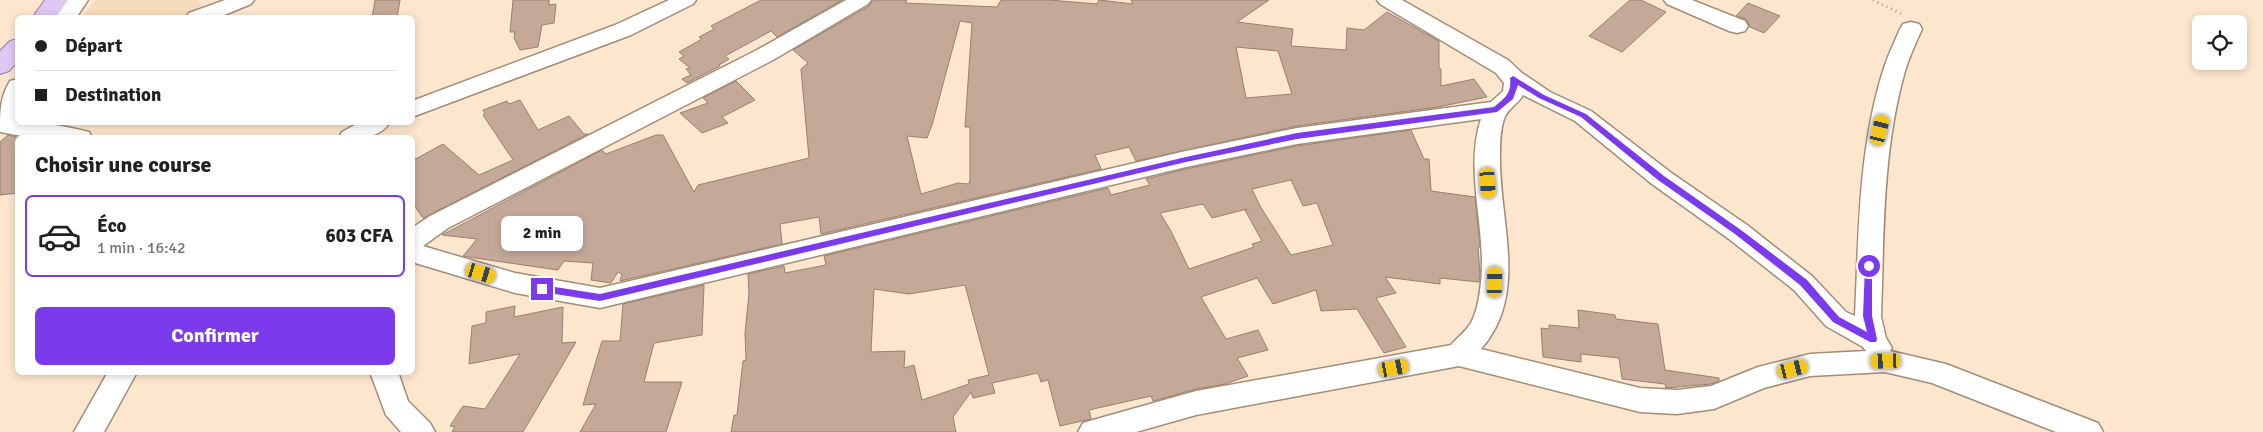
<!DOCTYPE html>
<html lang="fr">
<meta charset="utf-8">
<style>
:root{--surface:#fff;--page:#f2f2f2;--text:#202124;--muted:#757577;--line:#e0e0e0;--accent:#7c3aed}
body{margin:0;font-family:Signika,sans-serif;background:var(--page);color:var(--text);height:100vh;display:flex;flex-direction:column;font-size:19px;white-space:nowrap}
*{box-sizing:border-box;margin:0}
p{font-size:16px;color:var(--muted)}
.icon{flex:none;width:28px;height:28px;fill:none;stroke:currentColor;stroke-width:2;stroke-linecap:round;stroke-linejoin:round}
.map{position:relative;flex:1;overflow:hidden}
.drawer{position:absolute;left:15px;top:135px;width:400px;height:240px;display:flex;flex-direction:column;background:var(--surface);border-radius:8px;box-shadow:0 2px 8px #0003}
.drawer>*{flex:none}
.banner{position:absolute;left:15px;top:15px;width:400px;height:110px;border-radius:8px;box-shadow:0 2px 8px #0003;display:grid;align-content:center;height:110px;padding:0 20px;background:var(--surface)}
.fabs{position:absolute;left:2192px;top:15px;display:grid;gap:10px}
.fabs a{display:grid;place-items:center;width:55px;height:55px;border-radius:8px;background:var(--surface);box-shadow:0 2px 8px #0003;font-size:25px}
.end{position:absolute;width:22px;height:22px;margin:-11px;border:6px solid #7c3aed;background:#fff;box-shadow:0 0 0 2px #fff}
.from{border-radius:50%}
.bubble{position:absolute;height:35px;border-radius:8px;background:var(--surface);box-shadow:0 2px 8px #0003;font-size:16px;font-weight:700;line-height:35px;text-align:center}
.car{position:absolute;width:15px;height:30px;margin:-15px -8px;border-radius:6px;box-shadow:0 0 4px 1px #0007;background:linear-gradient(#f5c518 24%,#345 0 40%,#f5c518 0 76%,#345 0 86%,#f5c518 0)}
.banner b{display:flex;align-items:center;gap:18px;height:48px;font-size:19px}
.banner b+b{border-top:1px solid var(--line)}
.banner i{width:12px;height:12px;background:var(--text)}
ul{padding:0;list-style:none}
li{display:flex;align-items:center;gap:15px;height:82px;margin:0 10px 8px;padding:0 10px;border:2px solid transparent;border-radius:8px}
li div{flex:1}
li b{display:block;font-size:19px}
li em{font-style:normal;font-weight:700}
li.current{border-color:var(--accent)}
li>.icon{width:45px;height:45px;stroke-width:1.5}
h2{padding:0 20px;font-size:22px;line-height:60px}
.action{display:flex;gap:10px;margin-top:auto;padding:10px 20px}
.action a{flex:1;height:58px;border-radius:8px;background:var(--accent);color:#fff;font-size:20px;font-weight:700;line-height:58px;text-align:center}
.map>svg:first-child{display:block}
</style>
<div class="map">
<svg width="2263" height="432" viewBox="0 0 2263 432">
<rect width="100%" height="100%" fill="#fde6ce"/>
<path fill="#f6dabc" d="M96 0H199L205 13 192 18H82Z"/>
<path fill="#c5a998" stroke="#997f6e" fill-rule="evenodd" d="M375 0H400L397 18H372Z
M513 0H549V5L556 4 554 23 542 25 538 47 520 50 514 38 515 32H510Z
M761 0H842L777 37 771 31 725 56 729 59 719 65 720 66 687 83 682 79 691 75 686 69 690 68 679 59 684 56 679 52 702 39 699 37 714 29 711 26Z
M873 0H907L905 3 997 7 1001 0H1049L1097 4 1099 0 1133 4 1131 0H1269L1237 22 1293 29 1291 46 1346 50 1347 28 1364 30 1387 12 1439 41V68L1441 69V86L1474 79 1487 97 1438 107 1297 126 1136 161 1129 147 1095 155 1101 169 821 234 819 217 780 224 782 244 620 281 622 274 618 272 611 283 591 280 593 263 564 261 558 270 468 257 463 256 477 239 442 235 602 150 606 154 656 135H663L694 192 698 185 809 158 801 69 808 63 793 50 869 6ZM960 21 972 23 965 127H970V180L969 184 958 183 921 194 907 136 927 138 932 125ZM1236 47 1278 51 1292 94 1246 98Z
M1630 0H1641L1666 12 1622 52 1589 36Z
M1748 3 1780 16 1764 33 1750 27 1746 19 1736 16Z
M736 81 755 100 722 117 728 123 702 133 680 113 708 103 703 98Z
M520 100 538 130 569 116 584 134H588L423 218 412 202V161L443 144 479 175 513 160 483 115 485 114 483 110 507 101 509 104Z
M1411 130 1424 159H1429L1431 191 1475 197 1480 247H1478L1480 274 1479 282 1440 278V284L1385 277 1396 293 1376 298 1406 347 1384 353 1357 309 1321 311 1316 290 1273 304 1257 278 1201 297 1226 339 1258 330 1268 350 1237 358 1248 376 1225 384 1196 389 1153 401 1151 396 1089 410 1091 419 1060 426 1048 380 1041 382 1038 373 992 383 995 393 973 398 971 392 953 417 956 432H731L734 415H737L743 361 746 360 745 333 749 293 748 274 784 266 785 273 826 265 824 256 1108 188 1111 195 1150 185 1146 179 1186 169 1297 146ZM1291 180 1303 206 1317 203 1333 245 1291 255 1260 206 1252 189ZM1203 204 1212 218 1247 209 1245 210 1262 241 1252 244 1254 247 1189 269 1171 231 1160 213ZM965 285 989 375 968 380 969 384 922 400 914 365 904 368 905 351 871 352 874 289 909 294Z
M8 135 20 138H18V193L0 195V142Z
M704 285 702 335 654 343 644 382H682L666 432H580L596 404 583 405 602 341H620L623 304Z
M515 306 514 317 563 307 562 343 576 342 523 432H452L455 427 450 426 463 406 485 409 520 354 469 364 472 326 486 323V312Z
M1578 310 1615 315 1616 319 1658 324 1665 370 1719 378V381L1711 384 1666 388 1665 384 1622 379 1619 358 1581 354V362L1543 357 1541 328 1549 329V325L1579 328Z"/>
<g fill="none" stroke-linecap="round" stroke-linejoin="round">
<defs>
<path id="minor" d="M67 0H88L76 18H55Z
M225 0H254L251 4 217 18H186L189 13Z
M669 0H696L693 4 631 35 412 117V101L615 25Z
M846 0H871L868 4 773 60 448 228 423 246 515 273 600 288 1186 151 1297 128 1491 102 1503 91 1504 83 1496 73 1380 4 1377 0H1402L1508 60 1522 73 1550 92 1591 111 1670 172 1747 225 1812 276 1846 312 1855 316C1859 234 1858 151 1883 71 1887 57 1894 43 1900 29L1903 24 1911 22 1919 24 1922 29C1916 43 1909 57 1905 71 1882 152 1884 235 1881 317L1886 338 1892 348 1890 351 1946 364 2098 423 2103 432H2056L1932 383 1885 372 1810 376 1764 388 1714 409 1677 414 1640 412 1459 366 1196 415 1136 432H1078L1083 423 1093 420 1196 391 1451 345C1457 338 1466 331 1471 323 1476 313 1479 300 1480 290 1489 234 1463 174 1481 119L1297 144 1186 167 600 308 515 293 412 262V228L430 216 757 50ZM1523 95 1575 121 1652 184 1729 239 1794 290 1826 326 1863 347 1866 351 1810 354 1758 367 1711 386 1677 390 1640 388 1481 349C1529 295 1499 221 1500 157 1500 144 1500 131 1504 119 1507 109 1518 104 1523 95Z
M1664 0H1692L1745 21 1748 26 1745 31 1737 33 1729 31 1667 4Z
M18 79V122C41 122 66 126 89 132L92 138H33L0 132C0 112 0 97 10 81Z
M360 122H390C379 140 357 138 339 138L342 132Z
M108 372H137L104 432H74Z
M370 372H398L408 401 430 423 435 432H401L386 415Z"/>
<path id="primary" d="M45 0H68L55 18H32Z
M18 39V61L9 71 0 74V51L10 41Z"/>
</defs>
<use href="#minor" stroke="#a38d77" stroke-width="3"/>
<use href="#primary" stroke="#987aa8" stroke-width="2"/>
<path stroke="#ab9a88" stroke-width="3" stroke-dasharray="1 4" stroke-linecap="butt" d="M1873 0 1902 14"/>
<use href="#minor" fill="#fff" fill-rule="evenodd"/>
<use href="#primary" fill="#e0c8f5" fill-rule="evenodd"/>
</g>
<path fill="#7c3aed" d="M1513 76 1544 95 1586 114 1664 176 1741 230 1807 280 1839 317 1867 332 1863 316 1865 266 1866 264H1872V316L1877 339 1876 342H1870L1833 322 1800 285 1735 234 1658 180 1581 117 1539 98 1518 85 1513 99 1497 112 1297 139 1186 162 600 301 542 292 538 289 542 285 600 294 1186 157 1297 133 1494 107C1505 98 1512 93 1510 78Z"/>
</svg>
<div class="fabs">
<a><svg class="icon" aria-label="locate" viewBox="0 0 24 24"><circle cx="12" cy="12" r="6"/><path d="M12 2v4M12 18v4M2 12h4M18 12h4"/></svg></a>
</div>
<i class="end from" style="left:1869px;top:266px"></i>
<i class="end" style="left:542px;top:289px"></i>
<div class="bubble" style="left:501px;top:216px;width:82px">2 min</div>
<i class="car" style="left:1880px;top:130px;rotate:14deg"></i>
<i class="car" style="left:1488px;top:183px;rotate:176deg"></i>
<i class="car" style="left:481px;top:273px;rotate:107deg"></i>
<i class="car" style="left:1495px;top:282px;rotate:1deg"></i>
<i class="car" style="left:1886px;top:361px;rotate:268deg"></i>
<i class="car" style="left:1394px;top:368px;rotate:79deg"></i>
<i class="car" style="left:1793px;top:369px;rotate:76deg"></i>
<div class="banner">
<b><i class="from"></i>Départ</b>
<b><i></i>Destination</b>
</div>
<section class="drawer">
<h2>Choisir une course</h2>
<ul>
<li class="current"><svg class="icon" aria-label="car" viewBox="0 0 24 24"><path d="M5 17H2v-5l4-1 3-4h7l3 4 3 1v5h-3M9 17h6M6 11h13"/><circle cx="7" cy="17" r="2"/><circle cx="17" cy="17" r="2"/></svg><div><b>Éco</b><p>1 min · 16:42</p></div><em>603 CFA</em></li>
</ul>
<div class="action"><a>Confirmer</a></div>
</section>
</div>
